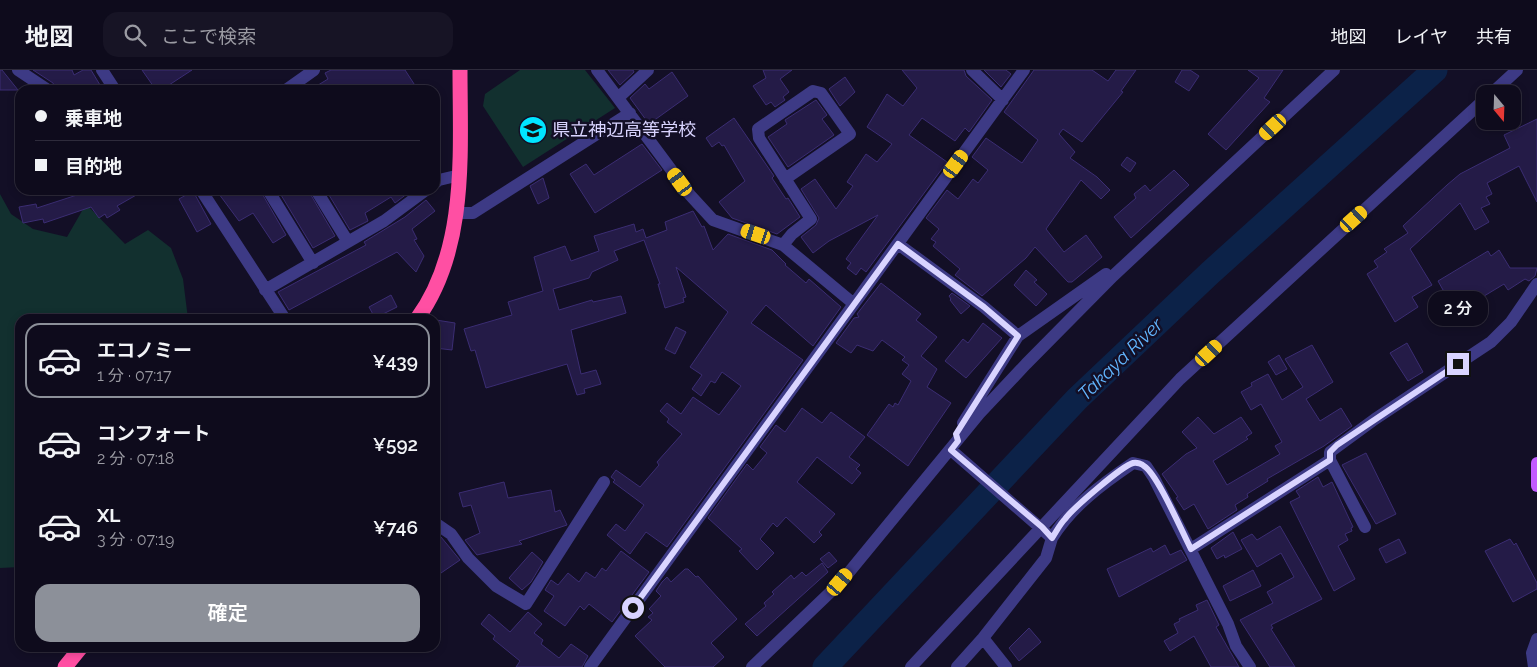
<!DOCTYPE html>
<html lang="ja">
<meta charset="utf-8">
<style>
:root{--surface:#0e0b1c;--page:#171425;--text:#f1f3f6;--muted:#9b9ba3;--line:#2e2b3b;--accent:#8c9099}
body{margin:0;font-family:Raleway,"Noto Sans JP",sans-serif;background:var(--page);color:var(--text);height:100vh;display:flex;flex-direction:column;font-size:19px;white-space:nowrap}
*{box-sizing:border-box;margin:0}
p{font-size:16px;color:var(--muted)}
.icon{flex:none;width:28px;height:28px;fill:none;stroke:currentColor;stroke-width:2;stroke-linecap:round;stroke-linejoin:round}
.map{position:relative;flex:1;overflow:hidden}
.drawer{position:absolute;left:15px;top:244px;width:425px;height:338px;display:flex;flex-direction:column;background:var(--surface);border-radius:15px;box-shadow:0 2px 8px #0003,0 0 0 1px var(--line)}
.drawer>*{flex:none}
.top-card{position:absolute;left:15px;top:15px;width:425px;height:110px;border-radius:15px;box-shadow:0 2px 8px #0003,0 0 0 1px var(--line);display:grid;align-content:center;height:110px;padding:0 20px;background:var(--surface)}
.needle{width:32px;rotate:161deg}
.controls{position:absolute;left:1476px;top:15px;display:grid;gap:10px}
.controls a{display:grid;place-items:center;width:45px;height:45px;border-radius:10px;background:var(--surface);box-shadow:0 2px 8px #0003,0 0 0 1px var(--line);font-size:25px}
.end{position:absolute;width:22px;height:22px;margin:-11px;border:6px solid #d9d4ff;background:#111;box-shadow:0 0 0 2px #111}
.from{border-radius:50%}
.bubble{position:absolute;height:35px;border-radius:15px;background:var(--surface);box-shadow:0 2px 8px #0003,0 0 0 1px var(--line);font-size:16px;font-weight:600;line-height:35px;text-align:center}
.car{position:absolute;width:15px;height:30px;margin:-15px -8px;border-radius:6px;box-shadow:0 0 4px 1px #0007;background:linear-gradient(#f5c518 24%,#345 0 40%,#f5c518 0 76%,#345 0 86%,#f5c518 0)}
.top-card b{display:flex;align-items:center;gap:18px;height:48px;font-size:19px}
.top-card b+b{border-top:1px solid var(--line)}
.top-card i{width:12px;height:12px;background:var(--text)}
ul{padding:9px 0 0;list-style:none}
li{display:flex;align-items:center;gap:15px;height:75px;margin:0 10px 8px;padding:0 10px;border:2px solid transparent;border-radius:15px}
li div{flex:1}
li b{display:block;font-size:19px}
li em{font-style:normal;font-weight:600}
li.selected{border-color:var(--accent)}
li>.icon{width:45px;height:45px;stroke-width:1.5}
.action{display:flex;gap:10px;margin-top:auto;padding:10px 20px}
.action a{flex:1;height:58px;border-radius:15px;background:var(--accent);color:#fff;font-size:20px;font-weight:600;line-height:58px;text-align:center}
header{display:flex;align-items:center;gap:30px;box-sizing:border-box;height:70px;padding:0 25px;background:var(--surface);border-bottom:1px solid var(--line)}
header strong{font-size:24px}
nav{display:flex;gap:28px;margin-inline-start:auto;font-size:18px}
.search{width:350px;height:45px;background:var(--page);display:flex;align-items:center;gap:12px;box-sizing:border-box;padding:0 18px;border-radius:15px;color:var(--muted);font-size:19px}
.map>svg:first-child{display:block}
</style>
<header>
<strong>地図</strong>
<div class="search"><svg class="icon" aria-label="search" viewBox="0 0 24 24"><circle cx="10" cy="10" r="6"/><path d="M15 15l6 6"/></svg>ここで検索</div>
<nav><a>地図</a><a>レイヤ</a><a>共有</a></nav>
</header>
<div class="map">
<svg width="1537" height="597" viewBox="0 0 1537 597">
<rect width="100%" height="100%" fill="#130f26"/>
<path fill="#12302f" d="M520 0H585L615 38 523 97 483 36 485 24Z
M0 124 11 144 33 159 67 167 86 134 125 174 148 160 171 178 183 209 188 249H20V497L0 498Z"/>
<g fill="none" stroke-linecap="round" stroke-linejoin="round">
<path stroke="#0c2248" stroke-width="25" d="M825 597 1077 329 1210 203 1435 0"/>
</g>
<path fill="#241b47" stroke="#3b2d73" d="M0 0H2L18 20H0Z
M33 0H72L74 5 83 0H91L100 15 92 20H56L53 13Z
M142 0H192L169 15 172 20H156Z
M331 0H405L418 20H310L328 9 325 3Z
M608 0H633L634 2 620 15Z
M763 0H792L780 9 789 22 783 27 785 30 775 37 771 32 766 35 753 16 766 8Z
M902 0H964L966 6 992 30 969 62 965 58 955 71 922 48 909 65 947 92 866 202 861 198 856 205 847 198 851 193 846 189 878 145 829 171 813 183 801 167 816 155 819 148 801 119 815 109 836 139 853 116 847 112 866 84 877 92 892 74 867 57 887 24 903 36 917 18Z
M984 0H1006L1011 4 1001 17Z
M1034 0H1092L1108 11 1116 0H1136L1121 21 1123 22 1082 72 1063 59 1059 64 1075 82 1070 88 1097 107 1110 120 1101 129 1081 110 1046 159 1064 182 1086 165 1102 187 1072 212H1068L1035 177 1026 188 982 226 955 205 960 199 933 176 936 172 931 169 939 159 926 148 947 120 958 129 973 109 978 113 988 100 972 87 986 68 1022 93 1038 70 1004 42Z
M1182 0H1190L1199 6 1189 21 1175 12Z
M1248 0H1283L1264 28 1270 32 1226 80 1208 64 1259 8Z
M672 2 688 26 649 54 630 28 645 14 649 19Z
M845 7 855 22 840 36 829 19Z
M816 30 827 45 822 49 834 65 788 97 768 67 787 54 785 50Z
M734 48 774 106 772 108 786 129 788 128 800 147 777 164 732 148 719 132 745 111 724 75 722 76 719 72 712 77 706 68Z
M1537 49V132L1519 96 1487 113 1492 124 1486 127 1490 134 1481 138 1489 152 1475 160 1460 133 1410 179 1432 215 1412 227 1418 237 1395 252 1367 204 1378 197 1374 191 1387 182 1384 179 1408 163 1403 156 1447 115 1460 104 1510 78 1504 65Z
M642 74 662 100 595 143 570 104 586 94 594 105Z
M1127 87 1136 93 1130 102 1121 95Z
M1174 100 1189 115 1131 168 1114 147 1136 128 1134 124 1145 115 1150 121Z
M543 108 549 128 538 134 530 116Z
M77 120H145L117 136 120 140 107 148 105 144 99 148 91 137 44 153 43 149 23 153 19 137 36 134 37 138 80 124Z
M216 120H260L286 165 273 173 253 143 239 151Z
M278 120H308L335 166 313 178Z
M326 120H412L395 133 391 127 365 143 368 151 350 160Z
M193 121 211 154 197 162 179 129Z
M426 130 435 141 412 159 417 169 414 170 424 186 416 202 397 182 289 240 278 222 366 175 364 172 405 147Z
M693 141 702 157 704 156 713 180 728 164 772 180 786 194 785 195 806 213 809 209 841 237 813 276 766 235 751 253 803 290 667 477 646 462 630 484 607 465 616 454 625 461 644 435 613 412 615 410 611 407 616 400 640 417 659 395 657 392 682 364 667 352 669 349 660 341 667 333 681 344 693 327 719 345 741 316 722 302 715 313 711 311 701 326 692 319 702 305 690 297 728 242 676 197 686 227 683 228 684 232 665 238 658 214H660L644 170 614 181 618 190 592 202 589 208 553 219 559 240 592 230 593 232 621 226 626 243 571 260 581 304 596 300 601 314 584 319 585 323 577 325 567 294 486 318 475 280 471 281 464 259 512 245 508 232 543 221 534 187 565 176 571 191 599 181 594 166 634 154 636 162 643 159 646 168 667 160 665 152Z
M1499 180 1510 198H1537L1535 206 1529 211 1525 209 1508 220 1504 214 1456 243 1438 211 1488 181 1491 186Z
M1026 200 1037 210 1034 212 1047 224 1036 236 1014 215Z
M881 213 921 244 916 250 937 267 921 286 937 299 927 317 951 333 908 396 867 365 889 334 893 337 895 333 898 335 911 311 902 304 909 295 902 290 905 287 882 270 873 281 857 275 851 283 836 273 854 248 859 247 857 244Z
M952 223 970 236 961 244 950 230 951 229 949 226Z
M391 225 397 237 375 248 369 237Z
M436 250 455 253 452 280 435 278Z
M983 253 1002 268 966 308 945 291 963 269 968 273Z
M676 257 686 262 675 284 665 279Z
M1407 273 1423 302 1408 311 1390 283Z
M1312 275 1333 312 1306 329 1320 351 1341 338 1352 356 1324 376 1267 409 1268 411 1247 424 1248 427 1235 435 1237 440 1208 459 1194 434 1184 440 1176 428 1178 427 1162 404 1186 384 1197 378 1182 362 1198 347 1214 364 1241 347 1252 363 1246 367 1248 369 1213 391 1227 415 1280 384 1275 376 1282 372 1261 334 1251 340 1241 322 1252 316 1251 313 1268 304 1282 330 1303 317 1285 289Z
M1279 285 1287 299 1276 305 1268 292Z
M802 338 822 353 831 342 865 367 849 387 860 395 856 399 861 403 852 414 817 387 797 412 835 444 819 462 822 465 814 473 786 447 777 457 773 453 760 469 774 483 757 500 739 481 742 479 708 448 747 394 753 400 767 383 760 377 776 355 785 362Z
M1366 383 1396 444 1376 454 1342 395Z
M1318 407 1323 417 1332 412 1353 457 1351 458 1352 461 1345 464 1348 470 1338 476 1355 509 1334 521 1290 432 1300 427 1296 421Z
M504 412 508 428 551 420 555 442 560 440 567 455 519 471 522 474 477 485 465 470 480 463 471 435 463 437 459 423Z
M1280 456 1322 529 1271 555 1273 558 1271 559 1295 597H1270L1240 550 1273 533 1267 522 1294 507 1281 483 1257 497 1241 470 1252 464 1257 470Z
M1233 462 1242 479 1225 488 1224 485 1217 489 1211 478Z
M441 467 460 490 441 503 435 493V471Z
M1399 469 1406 483 1386 493 1379 479Z
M1510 469 1514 475 1516 473 1537 513V519L1513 532 1485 481Z
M1165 475 1170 485 1181 480 1187 490 1119 527 1107 499 1151 478 1153 482Z
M621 481 649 502 612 552 589 534 584 540 580 536 565 556 544 541 554 526 545 520 551 510 558 515 568 503 579 512 586 502 595 508 602 498 606 501Z
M532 482 543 492 531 512 522 520 509 508Z
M829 482 837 491 828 498 820 489Z
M822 493 828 502 757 566 745 554 766 536 764 533 774 524 772 522 791 505 794 509 802 502 806 506Z
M685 499H688L696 507 698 506 737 549 711 573 724 587 713 597H665L635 566 652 550 648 547 653 543 649 539 661 526 656 521 662 512 667 507 671 512Z
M1253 500 1261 516 1230 531 1223 516Z
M1207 530 1219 555 1216 557 1239 597H1211L1194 566 1170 581 1164 571 1178 563 1174 554 1180 551 1179 549 1198 540 1196 535Z
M528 542 542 554 534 563 543 570 541 574 559 588 571 574 588 586 582 597H516L520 591 493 569 495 566 481 554 489 544 510 562Z
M1029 558 1041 572 1019 591 1009 578Z"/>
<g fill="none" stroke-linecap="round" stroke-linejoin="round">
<path stroke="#3d3a85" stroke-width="12" d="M18 0 48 20
M102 0 115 20
M597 0 690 125 713 150 783 175 854 234
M972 0 1003 30
M286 20 314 0
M1491 24 1517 0
M619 27 648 0
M435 113 439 110 460 105
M201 120 285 249
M268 120 313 193
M316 120 348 172
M455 143H473L630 43
M898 174 984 237 1018 266
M783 175 792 164 811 149 759 68 758 59 813 21 821 23 850 64 785 109
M265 220 384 151 426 120
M963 353 1018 266 1106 204
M951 380 1052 468 1046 488 983 568 957 597
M435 453 451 464 468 488 496 516 526 534 604 412
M1365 457 1330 390V382L1375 349 1491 272 1511 252 1537 214
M1052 468C1072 436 1102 414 1133 393L1146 396 1154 408 1228 554 1236 576 1250 597
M1191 479 1330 390
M983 568 1006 597
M590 597 1024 0
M752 597 841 512 979 344 1026 294 1113 206 1334 0
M911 597 1180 309 1485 29
M1534 597 1532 583 1537 569"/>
<path stroke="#c25bff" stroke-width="12" d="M1537 393V416"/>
<path stroke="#ff4fa3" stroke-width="15" d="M417 249C468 179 460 82 460 0
M65 597 82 576"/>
</g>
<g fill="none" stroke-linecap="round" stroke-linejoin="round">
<path stroke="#d9d4ff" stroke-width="6" d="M633 538 898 174 984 237 1018 266 956 364 958 371 951 380 1042 457 1052 468C1056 462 1060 454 1065 449 1073 438 1122 396 1133 393 1137 392 1142 394 1144 396 1158 405 1182 462 1191 479L1330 390V382L1337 375 1458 294"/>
</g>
<defs>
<symbol id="school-disc" viewBox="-11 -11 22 22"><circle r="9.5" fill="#00e5ff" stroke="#130f26"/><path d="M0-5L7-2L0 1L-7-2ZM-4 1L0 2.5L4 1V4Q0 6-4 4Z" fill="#111"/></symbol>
</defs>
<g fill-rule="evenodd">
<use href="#school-disc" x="517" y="44" width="32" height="32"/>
</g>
<g text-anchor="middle" stroke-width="5" stroke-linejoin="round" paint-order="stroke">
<g font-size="18" fill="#d9d4ff" stroke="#130f26" text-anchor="start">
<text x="552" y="66">県立神辺高等学校</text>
</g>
<g font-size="19" font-style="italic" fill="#62b6ff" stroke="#130f26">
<text transform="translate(1120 289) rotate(-44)" y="7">Takaya River</text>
</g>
</g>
</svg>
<div class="controls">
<a><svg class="needle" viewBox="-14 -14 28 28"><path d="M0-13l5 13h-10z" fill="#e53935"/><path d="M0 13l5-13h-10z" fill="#9b9ba3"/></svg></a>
</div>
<i class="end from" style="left:633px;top:538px"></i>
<i class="end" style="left:1458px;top:294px"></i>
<div class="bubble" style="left:1428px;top:221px;width:60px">2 分</div>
<i class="car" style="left:1273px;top:57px;rotate:227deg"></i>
<i class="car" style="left:956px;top:94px;rotate:36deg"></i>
<i class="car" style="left:680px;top:112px;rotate:324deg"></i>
<i class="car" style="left:1354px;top:149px;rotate:48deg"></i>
<i class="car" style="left:756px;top:164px;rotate:288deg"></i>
<i class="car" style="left:1209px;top:283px;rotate:47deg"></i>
<i class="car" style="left:840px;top:512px;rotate:40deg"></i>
<div class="top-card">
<b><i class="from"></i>乗車地</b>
<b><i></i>目的地</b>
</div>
<section class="drawer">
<ul>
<li class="selected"><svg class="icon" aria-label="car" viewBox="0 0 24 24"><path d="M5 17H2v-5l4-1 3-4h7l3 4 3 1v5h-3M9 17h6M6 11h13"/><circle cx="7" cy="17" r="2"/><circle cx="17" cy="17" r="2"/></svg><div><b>エコノミー</b><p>1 分 · 07:17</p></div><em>¥439</em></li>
<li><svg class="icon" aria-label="car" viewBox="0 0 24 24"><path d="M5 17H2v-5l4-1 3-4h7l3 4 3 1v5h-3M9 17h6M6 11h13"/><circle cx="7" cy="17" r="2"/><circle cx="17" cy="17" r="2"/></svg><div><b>コンフォート</b><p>2 分 · 07:18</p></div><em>¥592</em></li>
<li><svg class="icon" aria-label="car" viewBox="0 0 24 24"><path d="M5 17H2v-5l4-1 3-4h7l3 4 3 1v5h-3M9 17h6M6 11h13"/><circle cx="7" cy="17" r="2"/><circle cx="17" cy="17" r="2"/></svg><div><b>XL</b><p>3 分 · 07:19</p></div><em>¥746</em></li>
</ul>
<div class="action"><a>確定</a></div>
</section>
</div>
